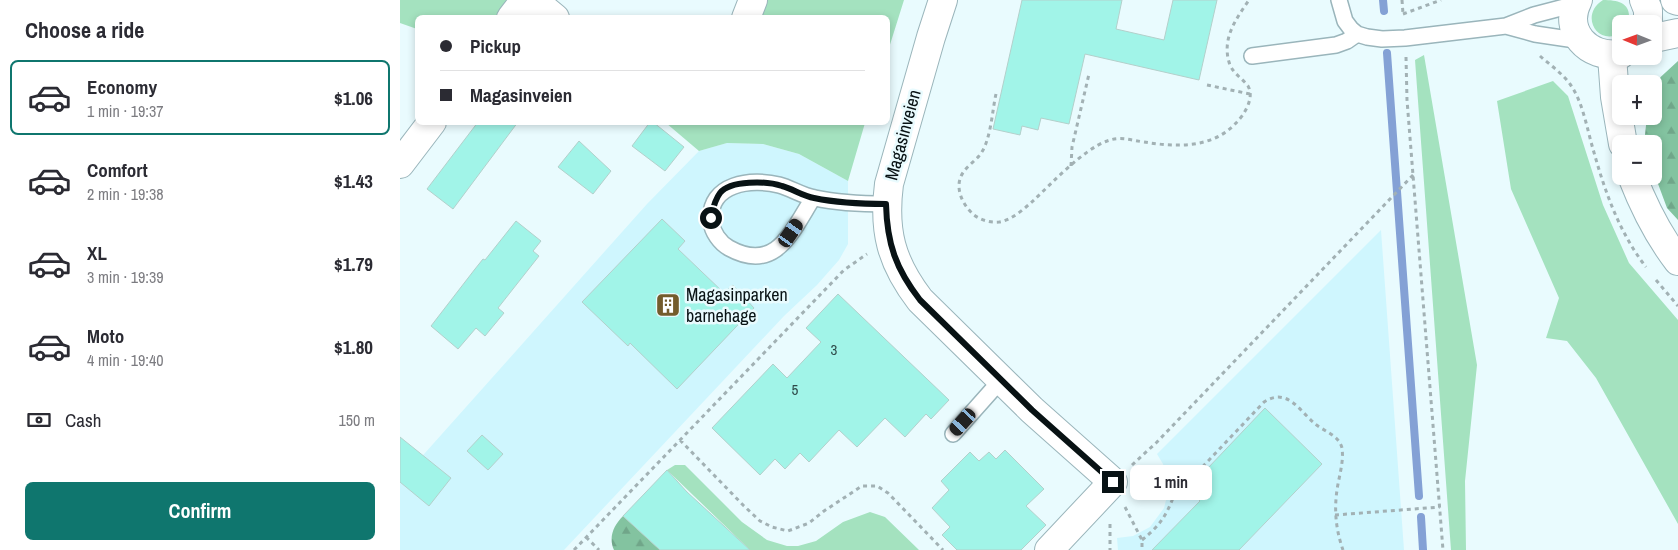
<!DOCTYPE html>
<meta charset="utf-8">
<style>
:root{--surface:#fff;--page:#f7f7f7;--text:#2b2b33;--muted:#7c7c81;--line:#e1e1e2;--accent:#0f766e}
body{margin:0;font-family:"Archivo Narrow",sans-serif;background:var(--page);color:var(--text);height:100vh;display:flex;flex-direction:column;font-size:19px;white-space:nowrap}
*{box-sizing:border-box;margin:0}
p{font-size:16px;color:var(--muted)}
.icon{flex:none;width:28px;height:28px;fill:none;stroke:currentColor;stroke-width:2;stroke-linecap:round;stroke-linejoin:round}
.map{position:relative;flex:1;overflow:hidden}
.drawer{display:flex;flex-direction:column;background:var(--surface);width:400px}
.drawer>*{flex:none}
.hud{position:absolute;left:15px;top:15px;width:475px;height:110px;border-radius:8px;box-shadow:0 2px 8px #0003;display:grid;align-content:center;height:110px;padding:0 25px;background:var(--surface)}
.needle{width:32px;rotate:271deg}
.controls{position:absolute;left:1212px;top:15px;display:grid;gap:10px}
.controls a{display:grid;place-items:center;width:50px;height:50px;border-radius:8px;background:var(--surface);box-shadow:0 2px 8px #0003;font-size:25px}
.end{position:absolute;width:22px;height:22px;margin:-11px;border:6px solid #081214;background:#fff;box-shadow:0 0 0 2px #fff}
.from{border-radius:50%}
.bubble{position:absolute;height:35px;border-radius:8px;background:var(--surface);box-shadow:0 2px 8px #0003;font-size:16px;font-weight:800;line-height:35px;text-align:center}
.car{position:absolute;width:15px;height:30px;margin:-15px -8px;border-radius:6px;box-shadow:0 0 4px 1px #0007;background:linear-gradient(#222 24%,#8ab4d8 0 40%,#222 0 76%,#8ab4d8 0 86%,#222 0)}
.hud b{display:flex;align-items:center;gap:18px;height:48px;font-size:19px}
.hud b+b{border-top:1px solid var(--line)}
.hud i{width:12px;height:12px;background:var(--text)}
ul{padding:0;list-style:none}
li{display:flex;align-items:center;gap:15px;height:75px;margin:0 10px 8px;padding:0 15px;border:2px solid transparent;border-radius:8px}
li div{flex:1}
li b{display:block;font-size:19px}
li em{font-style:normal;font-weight:800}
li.selected{border-color:var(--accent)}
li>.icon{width:45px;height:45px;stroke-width:1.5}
h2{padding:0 25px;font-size:22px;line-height:60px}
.pay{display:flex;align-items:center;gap:12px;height:55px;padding:0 25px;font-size:19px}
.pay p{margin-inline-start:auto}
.primary-button{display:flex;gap:10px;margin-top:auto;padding:10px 25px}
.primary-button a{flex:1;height:58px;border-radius:8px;background:var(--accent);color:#fff;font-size:20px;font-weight:800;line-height:58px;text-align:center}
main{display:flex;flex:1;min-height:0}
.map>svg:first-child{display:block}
</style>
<main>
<section class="drawer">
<h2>Choose a ride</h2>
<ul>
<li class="selected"><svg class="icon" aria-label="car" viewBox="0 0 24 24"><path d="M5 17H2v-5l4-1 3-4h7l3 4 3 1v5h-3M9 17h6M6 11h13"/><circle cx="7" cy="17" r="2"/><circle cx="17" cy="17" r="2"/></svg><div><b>Economy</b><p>1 min · 19:37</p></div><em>$1.06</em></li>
<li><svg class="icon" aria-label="car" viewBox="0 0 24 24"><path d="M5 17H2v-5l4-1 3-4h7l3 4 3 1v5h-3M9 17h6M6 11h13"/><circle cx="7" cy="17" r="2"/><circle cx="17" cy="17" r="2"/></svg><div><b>Comfort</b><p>2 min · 19:38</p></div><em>$1.43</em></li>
<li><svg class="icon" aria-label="car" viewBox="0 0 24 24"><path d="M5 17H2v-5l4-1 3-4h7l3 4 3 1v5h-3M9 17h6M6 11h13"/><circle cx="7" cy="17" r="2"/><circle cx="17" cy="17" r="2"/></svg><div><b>XL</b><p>3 min · 19:39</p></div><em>$1.79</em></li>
<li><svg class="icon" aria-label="car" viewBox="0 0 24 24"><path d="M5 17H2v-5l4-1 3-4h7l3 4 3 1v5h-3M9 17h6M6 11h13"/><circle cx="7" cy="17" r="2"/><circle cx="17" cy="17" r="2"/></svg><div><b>Moto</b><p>4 min · 19:40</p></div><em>$1.80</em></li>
</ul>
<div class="pay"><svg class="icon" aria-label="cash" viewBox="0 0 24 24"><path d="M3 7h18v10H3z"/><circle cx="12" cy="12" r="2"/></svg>Cash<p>150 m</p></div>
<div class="primary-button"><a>Confirm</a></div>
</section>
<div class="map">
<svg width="1278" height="550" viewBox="0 0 1278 550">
<defs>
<pattern id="forest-firs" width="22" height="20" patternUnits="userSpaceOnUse" patternTransform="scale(1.25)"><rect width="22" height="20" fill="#83c3a0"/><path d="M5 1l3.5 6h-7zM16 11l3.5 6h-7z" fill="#70a689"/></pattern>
</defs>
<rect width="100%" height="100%" fill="#e9fbfe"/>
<path fill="#cff6fe" d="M327 143 363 144 399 154 448 181V244L439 260 417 285 384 316 164 550H0V481L247 204 299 151Z
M981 230 1004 550H718L717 538 733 536 750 527 764 508 767 496V475L763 464 757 454Z"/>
<path fill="#a4e2bf" d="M0 0H109L100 17 18 18 17 29 0 23Z
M365 0H504L488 51V18H357Z
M1203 0C1220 0 1233 4 1228 24H1221V33C1197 47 1179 15 1203 0Z
M1024 55 1077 365 1065 481 1066 550H1051L1015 60Z
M1153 81 1168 96 1203 205 1229 263 1278 320V524L1196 378 1167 341 1146 338 1159 298 1111 189 1097 101Z
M266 123H465L448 181 399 154 363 144 327 143 299 151Z
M275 465H285L342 522 367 540 387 546H398L416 541 443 522 470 512 485 517 519 550H350L267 470Z"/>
<path fill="url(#forest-firs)" d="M1278 61V220L1267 208 1254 173V144H1244L1247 116H1254L1253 84Z
M223 516 260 550H214C208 537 214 525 223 516Z"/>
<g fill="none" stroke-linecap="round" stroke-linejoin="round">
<path stroke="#84a1d5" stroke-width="8" d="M983 0 984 11
M987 53 1019 496
M1021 517 1023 550"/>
</g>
<path fill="#a1f4e8" stroke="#b3d0cb" d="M622 0H722L716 29 764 40 773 0H817L799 80 685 54 669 124 641 118 638 130 622 126 620 135 593 129Z
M78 122H118L53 209 27 189Z
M250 122H253L284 147 265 171 232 146Z
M179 141 211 171 193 194 158 167Z
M262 219 285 241 278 249 324 293 333 285 354 308 277 389 230 343 228 346 182 302Z
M116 221 141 241 133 251 139 256 98 308 104 313 85 336 76 328 58 349 31 326 75 269 83 259 85 260Z
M438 294 549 400 531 419 526 414 505 437 485 418 457 447 439 430 409 462 400 453 385 469 375 459 360 475 312 428 373 364 387 378 421 342 406 328Z
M865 408 922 464 839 550H752L800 501 788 489Z
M82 435 103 454 88 470 67 451Z
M0 437 51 478 29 506 0 482Z
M605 450 644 489 626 506 646 525 621 550H557L542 535 550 527 532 508 549 490 541 481 570 452 579 461 589 452 596 459Z
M267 470 287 492 350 550H260L223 516Z"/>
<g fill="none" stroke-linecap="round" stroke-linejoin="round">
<defs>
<path id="lane" d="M939 0 945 21 951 29 957 34 967 37 982 39 1005 38 1106 26 1134 15 1176 4
M1106 26 1135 34 1182 41
M852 56 936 45 947 41 957 34
M413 198C392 231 376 274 329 248 320 243 312 232 311 221 308 183 352 178 379 185 391 188 402 196 415 198 438 203 462 204 486 204
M553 434 601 380"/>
<path id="street" d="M133 0 155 18
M543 0 531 37 489 184C483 231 491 262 520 300L632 410 713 482 649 550
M111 18 125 0
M346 18 353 0
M1212 56 1215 97 1223 144
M0 164 32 122
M1232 176C1244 207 1258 235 1278 261"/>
<path id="secondary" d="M1178 0C1162 31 1188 59 1221 54
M1244 0 1248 10V24
M1275 0 1278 1
M1254 38 1278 33"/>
</defs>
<use href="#lane" stroke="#9ab5bb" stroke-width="18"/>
<use href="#street" stroke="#9ab5bb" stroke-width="30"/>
<use href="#secondary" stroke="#9ab5bb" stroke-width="30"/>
<path stroke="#a2b1b4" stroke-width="3" stroke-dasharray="4 4" stroke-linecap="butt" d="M1002 0 1003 14
M1003 14 1041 0
M1140 56C1150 65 1162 73 1170 84 1183 102 1187 129 1193 149 1205 192 1219 232 1246 267
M1006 57 1007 100 1043 550
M807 85 850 94
M596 94C592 111 591 142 579 156 571 165 559 171 559 186 559 197 566 208 574 215 581 220 590 223 599 222 612 220 624 209 634 200 652 183 684 149 707 141 720 136 730 140 744 142 775 147 812 149 836 123 844 115 855 98 848 86 842 78 832 73 829 62 822 38 836 19 849 0
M671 166 672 147 689 74
M1256 280 1278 306
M280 440 344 506 360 521 372 527 388 531 409 523 424 511 462 486H477L488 493 543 550
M732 465 757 442 1014 174
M725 507 742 540V550
M935 515 1040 507
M710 524V550
M186 537 199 550
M742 540C759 526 765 518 773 498L864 402C887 387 899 410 914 423 923 431 939 435 942 448 944 462 939 476 937 490 934 511 936 530 943 550
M174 550 444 270 467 254"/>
<use href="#lane" stroke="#fff" stroke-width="15"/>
<use href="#street" stroke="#fff" stroke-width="28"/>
<use href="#secondary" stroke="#fff" stroke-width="28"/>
</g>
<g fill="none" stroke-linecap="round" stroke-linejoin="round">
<path stroke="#081214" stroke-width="6" d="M311 218C313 209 314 201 320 193 330 180 367 181 382 186 393 189 403 196 414 198 438 203 462 204 486 204 487 244 496 269 520 300L632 410 713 482"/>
</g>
<defs>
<symbol id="building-square" viewBox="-11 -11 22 22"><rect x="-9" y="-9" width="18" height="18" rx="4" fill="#745c2c" stroke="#e9fbfe"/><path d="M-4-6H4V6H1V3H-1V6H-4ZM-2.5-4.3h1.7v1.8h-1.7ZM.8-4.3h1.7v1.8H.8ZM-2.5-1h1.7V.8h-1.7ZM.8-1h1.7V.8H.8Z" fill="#fff"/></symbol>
</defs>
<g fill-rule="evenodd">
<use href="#building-square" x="254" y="291" width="28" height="28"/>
</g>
<g text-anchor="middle" stroke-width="5" stroke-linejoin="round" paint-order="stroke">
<g font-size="15" fill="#2e4a49">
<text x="434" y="355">3</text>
<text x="395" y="395">5</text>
</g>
<g font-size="18" fill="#081214" stroke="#e9fbfe">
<text transform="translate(503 135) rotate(-75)" y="6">Magasinveien</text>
</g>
<g font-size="18" fill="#081214" stroke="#e9fbfe" text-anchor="start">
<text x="286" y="301">Magasinparken<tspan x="286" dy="21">barnehage</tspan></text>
</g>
</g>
</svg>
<div class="controls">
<a><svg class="needle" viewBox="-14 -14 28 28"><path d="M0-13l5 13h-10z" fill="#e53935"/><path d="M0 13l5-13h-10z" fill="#7c7c81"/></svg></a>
<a>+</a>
<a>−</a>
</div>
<i class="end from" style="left:311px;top:218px"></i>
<i class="end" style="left:713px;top:482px"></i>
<div class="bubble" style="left:730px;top:465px;width:82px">1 min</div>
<i class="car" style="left:391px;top:233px;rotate:35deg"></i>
<i class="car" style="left:563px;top:422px;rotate:222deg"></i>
<div class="hud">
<b><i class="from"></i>Pickup</b>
<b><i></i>Magasinveien</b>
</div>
</div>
</main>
